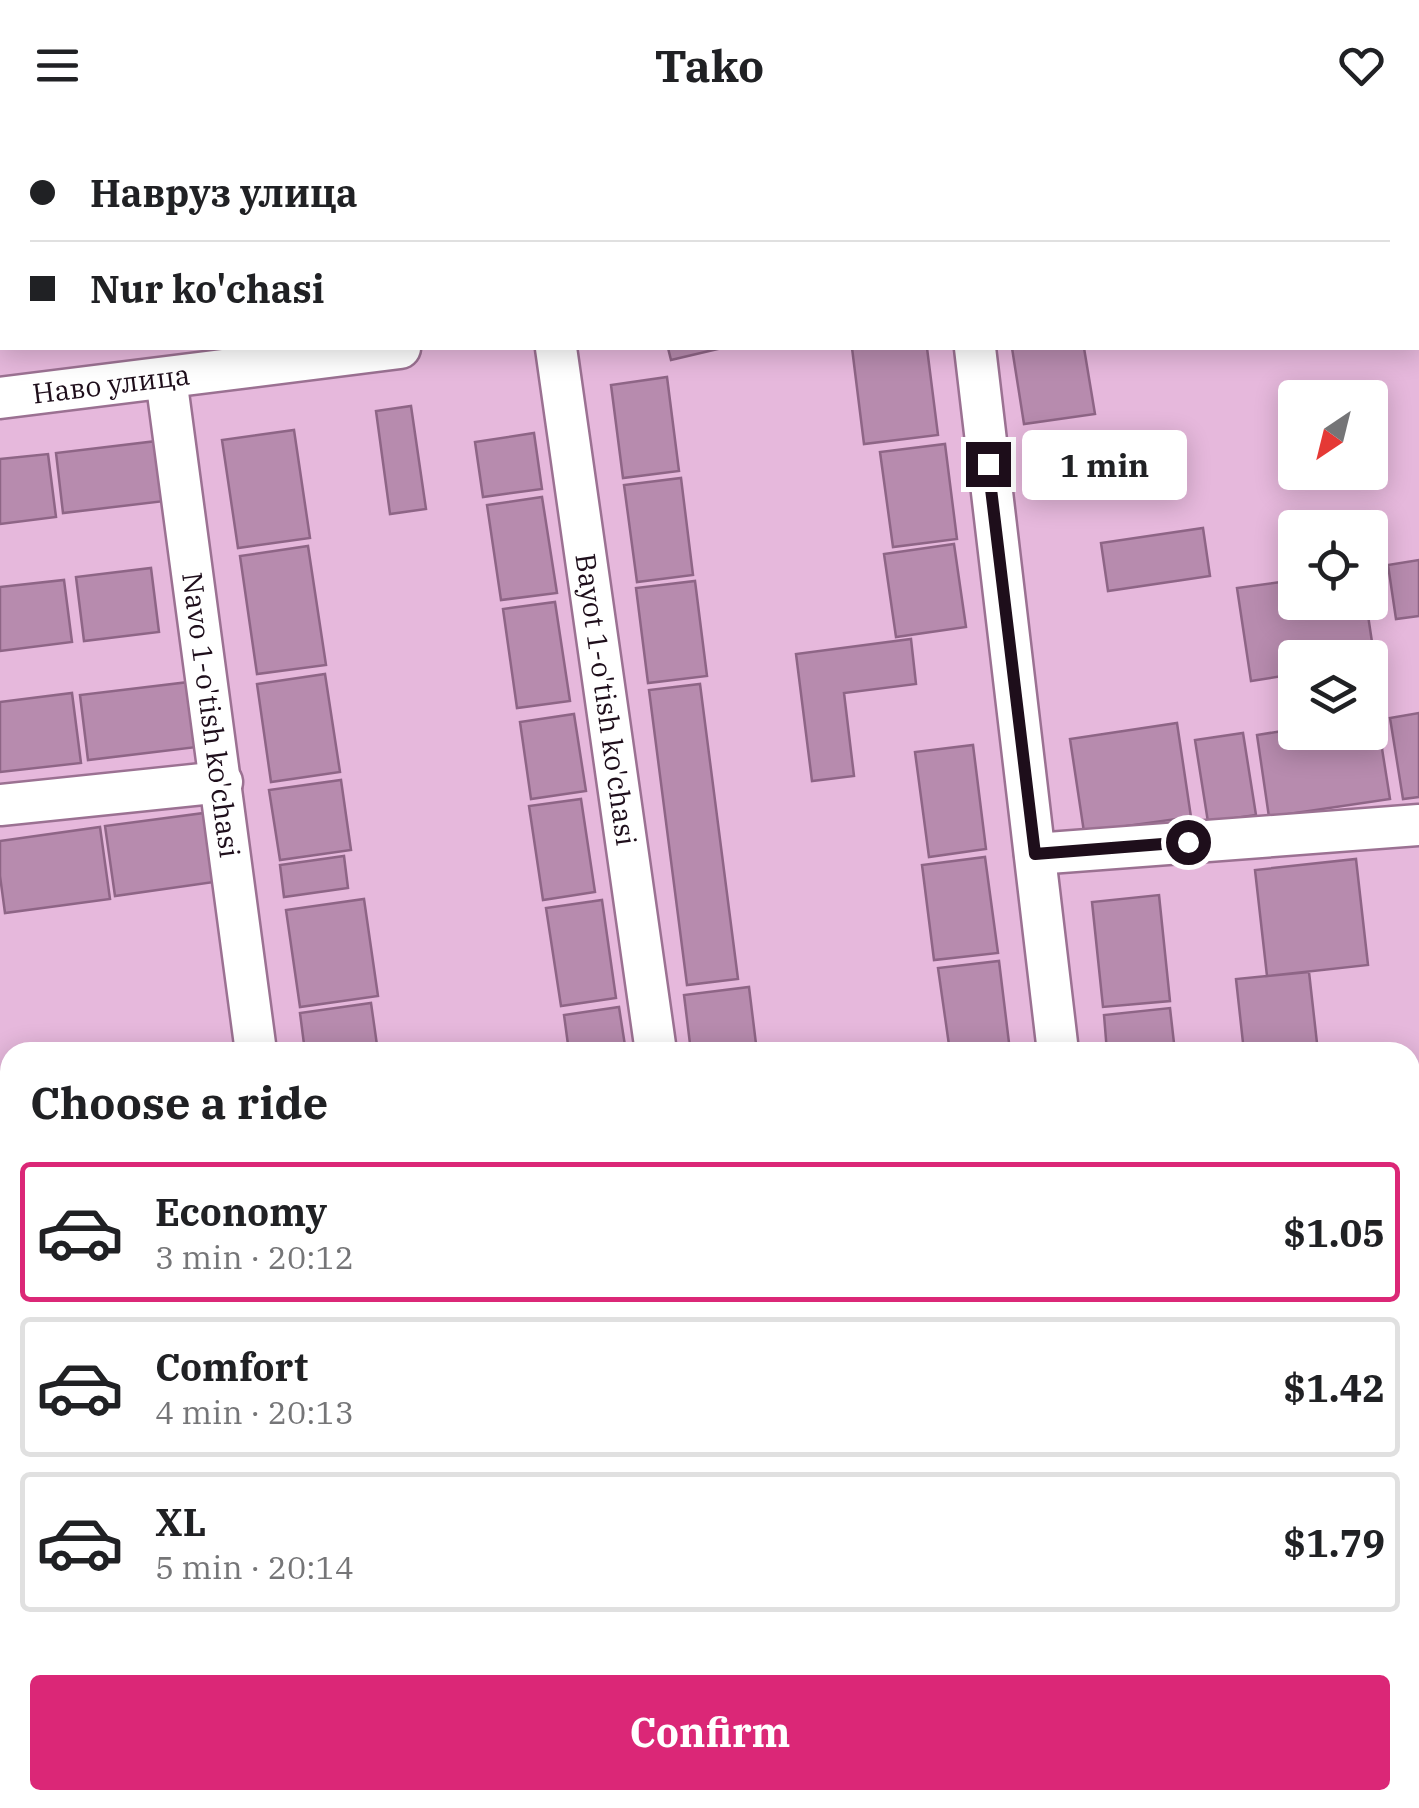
<!DOCTYPE html>
<meta charset="utf-8">
<style>
:root{--surface:#fff;--page:#f2f2f2;--text:#202124;--muted:#757577;--line:#e0e0e0;--accent:#db2777}
body{margin:0;font-family:"IBM Plex Serif",serif;background:var(--page);color:var(--text);height:100vh;display:flex;flex-direction:column;font-size:38px;white-space:nowrap}
*{box-sizing:border-box;margin:0}
p{font-size:32px;color:var(--muted)}
.icon{flex:none;width:55px;height:55px;fill:none;stroke:currentColor;stroke-width:2;stroke-linecap:round;stroke-linejoin:round}
.map{position:relative;flex:1;overflow:hidden}
.sheet{position:absolute;left:0px;top:912px;width:1420px;height:768px;display:flex;flex-direction:column;background:var(--surface);border-radius:30px 30px 0 0;box-shadow:0 5px 25px #0003}
.sheet>*{flex:none}
.top-card{position:absolute;left:0px;top:0px;width:1420px;height:220px;box-shadow:0 5px 25px #0003;display:grid;align-content:center;height:220px;padding:0 30px;background:var(--surface)}
.needle{width:65px;rotate:215deg}
.fabs{position:absolute;left:1278px;top:250px;display:grid;gap:20px}
.fabs a{display:grid;place-items:center;width:110px;height:110px;border-radius:10px;background:var(--surface);box-shadow:0 5px 25px #0003;font-size:50px}
.end{position:absolute;width:45px;height:45px;margin:-22px;border:12px solid #1e0e1b;background:#fff;box-shadow:0 0 0 5px #fff}
.from{border-radius:50%}
.bubble{position:absolute;height:70px;border-radius:10px;background:var(--surface);box-shadow:0 5px 25px #0003;font-size:32px;font-weight:700;line-height:70px;text-align:center}
.top-card b{display:flex;align-items:center;gap:35px;height:95px;font-size:38px}
.top-card b+b{border-top:2px solid var(--line)}
.top-card i{width:25px;height:25px;background:var(--text)}
ul{padding:0;list-style:none}
li{display:flex;align-items:center;gap:30px;height:140px;margin:0 20px 15px;padding:0 10px;border:5px solid var(--line);border-radius:10px}
li div{flex:1}
li b{display:block;font-size:38px}
li em{font-style:normal;font-weight:700}
li.current{border-color:var(--accent)}
li>.icon{width:90px;height:90px;stroke-width:1.5}
h2{padding:0 30px;font-size:45px;line-height:120px}
.cta{display:flex;gap:20px;margin-top:auto;padding:20px 30px}
.cta a{flex:1;height:115px;border-radius:10px;background:var(--accent);color:#fff;font-size:40px;font-weight:700;line-height:115px;text-align:center}
header{display:flex;justify-content:space-between;align-items:center;height:130px;padding:0 30px;background:var(--surface);font-size:45px;font-weight:700}
.map>svg:first-child{display:block}
</style>
<header><svg class="icon" aria-label="menu" viewBox="0 0 24 24"><path d="M4 6h16M4 12h16M4 18h16"/></svg>Tako<svg class="icon" aria-label="heart" viewBox="0 0 24 24"><path d="M12 20l-8-8c-3-5 5-10 8-4 3-6 11-1 8 4z"/></svg></header>
<div class="map">
<svg width="1419" height="1678" viewBox="0 0 1419 1678">
<rect width="100%" height="100%" fill="#e6b8dc"/>
<path fill="#b78bae" stroke="#8e6586" stroke-width="2.5" d="M121 0H206V2H121Z
M213 0H310V2H214Z
M565 0H632L633 2H566Z
M995 0H1172L989 2Z
M668 218H722L671 230Z
M852 218H927L938 305 864 314Z
M1012 218H1084L1095 284 1024 294Z
M667 247 679 341 623 348 611 255Z
M411 276 426 379 390 384 376 281Z
M294 300 310 408 238 418 222 310Z
M534 303 542 359 483 367 475 312Z
M157 311 165 371 63 383 56 323Z
M945 314 957 409 893 417 880 322Z
M48 324 56 387 0 394V329Z
M681 348 693 445 637 452 624 355Z
M542 367 557 463 501 470 487 375Z
M1203 398 1210 446 1108 461 1101 413Z
M954 414 966 497 896 507 884 424Z
M308 416 326 535 257 544 240 426Z
M1419 430V486L1396 489 1388 435Z
M151 438 159 502 84 511 76 447Z
M64 450 72 512 0 521V457Z
M1295 450V472H1366L1375 532 1370 533V528H1295V544L1251 551 1237 458Z
M695 451 707 546 648 553 636 458Z
M555 472 570 571 517 578 503 479Z
M911 509 916 554 844 563 854 646 812 651 796 524Z
M325 544 340 642 271 652 257 554Z
M189 552 197 617 88 630 80 565Z
M700 554 738 849 687 855 649 560Z
M72 563 81 633 0 642V572Z
M1419 583V667L1403 669 1390 588Z
M574 584 586 661 531 669 520 592Z
M1377 587 1390 669 1269 687 1257 605 1295 599V602H1370V588Z
M1177 593 1191 687 1084 702 1070 609Z
M1243 603 1256 685 1208 692 1195 610Z
M973 615 986 719 929 727 915 622Z
M341 650 351 720 280 730 269 660Z
M581 669 595 762 543 770 529 676Z
M204 683 214 752 115 766 105 696Z
M100 697 110 769 5 783 0 746V711Z
M344 726 348 758 284 767 280 735Z
M985 727 998 823 934 830 922 735Z
M1356 729 1368 835 1267 846 1255 740Z
M1159 765 1170 871 1103 877 1092 772Z
M364 769 378 866 300 877 286 780Z
M602 770 616 868 561 876 546 778Z
M999 831 1010 921 950 922 938 838Z
M1309 842 1318 922H1244L1236 849Z
M749 857 757 922H691L684 865Z
M371 873 378 922H305L300 883Z
M619 877 626 922H569L564 885Z
M1170 878 1175 922H1107L1104 885Z
M10 965V1028L0 1029V967Z
M10 1100V1175H8L0 1126V1101Z
M1419 1147V1266H1413L1410 1239V1148Z
M10 1284V1328H7L0 1285Z
M6 1413 10 1435V1495L0 1497V1414Z
M10 1559V1642L0 1644V1560Z
M1419 1657V1678H1360L1359 1670H1410V1658Z
M717 1670 720 1678H623L621 1671Z
M1333 1670H1346L1347 1678H1278Z"/>
<g fill="none" stroke-linecap="round" stroke-linejoin="round">
<defs>
<g id="minor">
<path d="M527 0V2"/>
<path d="M799 0V2"/>
<path d="M930 0 932 2"/>
<path d="M850 2 854 0"/>
<path id="s1" d="M556 218 656 922"/>
<path d="M975 218 1058 922"/>
<path id="s2" d="M166 248 256 922"/>
<path id="s3" d="M0 268 400 218"/>
<path d="M0 675 222 652"/>
<path d="M1035 724 1419 695"/>
<path d="M0 1047 10 1046"/>
<path d="M1410 1279 1419 1278"/>
<path d="M0 1513 10 1511"/>
<path d="M1410 1617 1419 1616"/>
<path d="M730 1670V1678"/>
<path d="M992 1678 1057 1670"/>
</g>
</defs>
<use href="#minor" stroke="#9b7192" stroke-width="45"/>
<use href="#minor" stroke="#fff" stroke-width="40"/>
</g>
<g fill="none" stroke-linecap="round" stroke-linejoin="round">
<path stroke="#1e0e1b" stroke-width="12" d="M988 334 1035 724 1188 712"/>
</g>
<g text-anchor="middle" stroke-width="8" stroke-linejoin="round" paint-order="stroke">
<g font-size="28" fill="#1e0e1b" stroke="#f3c5e9">
<text dy="10" stroke="none"><textPath href="#s3" startOffset="112">Наво улица</textPath></text>
<text dy="10" stroke="none"><textPath href="#s1" startOffset="355">Bayot 1-o'tish ko'chasi</textPath></text>
<text dy="10" stroke="none"><textPath href="#s2" startOffset="340">Navo 1-o'tish ko'chasi</textPath></text>
</g>
</g>
</svg>
<div class="fabs">
<a><svg class="needle" viewBox="-14 -14 28 28"><path d="M0-13l5 13h-10z" fill="#e53935"/><path d="M0 13l5-13h-10z" fill="#757577"/></svg></a>
<a><svg class="icon" aria-label="locate" viewBox="0 0 24 24"><circle cx="12" cy="12" r="6"/><path d="M12 2v4M12 18v4M2 12h4M18 12h4"/></svg></a>
<a><svg class="icon" aria-label="layers" viewBox="0 0 24 24"><path d="M12 4l9 5-9 5-9-5zM3 14l9 5 9-5"/></svg></a>
</div>
<i class="end from" style="left:1188px;top:712px"></i>
<i class="end" style="left:988px;top:334px"></i>
<div class="bubble" style="left:1022px;top:300px;width:165px">1 min</div>
<div class="top-card">
<b><i class="from"></i>Навруз улица</b>
<b><i></i>Nur ko'chasi</b>
</div>
<section class="sheet">
<h2>Choose a ride</h2>
<ul>
<li class="current"><svg class="icon" aria-label="car" viewBox="0 0 24 24"><path d="M5 17H2v-5l4-1 3-4h7l3 4 3 1v5h-3M9 17h6M6 11h13"/><circle cx="7" cy="17" r="2"/><circle cx="17" cy="17" r="2"/></svg><div><b>Economy</b><p>3 min · 20:12</p></div><em>$1.05</em></li>
<li><svg class="icon" aria-label="car" viewBox="0 0 24 24"><path d="M5 17H2v-5l4-1 3-4h7l3 4 3 1v5h-3M9 17h6M6 11h13"/><circle cx="7" cy="17" r="2"/><circle cx="17" cy="17" r="2"/></svg><div><b>Comfort</b><p>4 min · 20:13</p></div><em>$1.42</em></li>
<li><svg class="icon" aria-label="car" viewBox="0 0 24 24"><path d="M5 17H2v-5l4-1 3-4h7l3 4 3 1v5h-3M9 17h6M6 11h13"/><circle cx="7" cy="17" r="2"/><circle cx="17" cy="17" r="2"/></svg><div><b>XL</b><p>5 min · 20:14</p></div><em>$1.79</em></li>
</ul>
<div class="cta"><a>Confirm</a></div>
</section>
</div>
